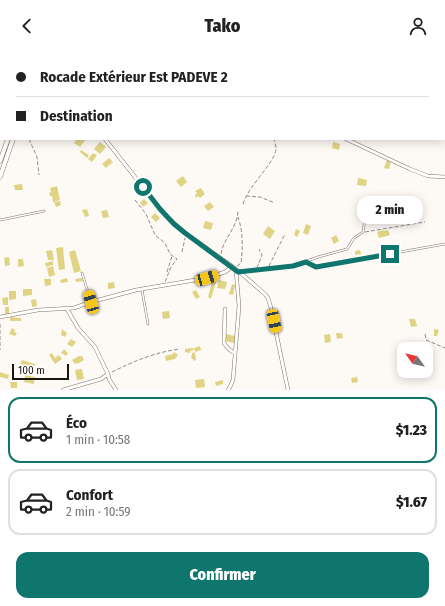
<!DOCTYPE html>
<html lang="fr">
<meta charset="utf-8">
<style>
:root{--surface:#fff;--page:#f2f2f2;--text:#222;--muted:#767676;--line:#e0e0e0;--accent:#0f766e}
body{margin:0;font-family:"Fira Sans Condensed",sans-serif;background:var(--page);color:var(--text);height:100vh;display:flex;flex-direction:column;font-size:15px;white-space:nowrap}
*{box-sizing:border-box;margin:0}
p{font-size:13px;color:var(--muted)}
.icon{flex:none;width:22px;height:22px;fill:none;stroke:currentColor;stroke-width:2;stroke-linecap:round;stroke-linejoin:round}
.map{position:relative;height:338px;overflow:hidden}
.side{display:flex;flex-direction:column;background:var(--surface);flex:1}
.side>*{flex:none}
.guide{position:absolute;left:0px;top:0px;width:445px;height:88px;box-shadow:0 2px 10px #0003;display:grid;align-content:center;height:88px;padding:0 16px;background:var(--surface)}
.needle{width:26px;rotate:304deg}
.fabs{position:absolute;left:397px;top:290px;display:grid;gap:8px}
.fabs a{display:grid;place-items:center;width:36px;height:36px;border-radius:8px;background:var(--surface);box-shadow:0 2px 10px #0003;font-size:20px}
.scale{position:absolute;left:12px;bottom:10px;width:57px;box-sizing:border-box;padding-left:4px;border:2px solid #1b150f;border-top:0;font-size:11px;line-height:14px;white-space:nowrap;color:#1b150f;-webkit-text-stroke:3px #fff;paint-order:stroke}
.end{position:absolute;width:18px;height:18px;margin:-9px;border:5px solid #0f766e;background:#fff;box-shadow:0 0 0 2px #fff}
.from{border-radius:50%}
.bubble{position:absolute;height:28px;border-radius:12px;background:var(--surface);box-shadow:0 2px 10px #0003;font-size:13px;font-weight:800;line-height:28px;text-align:center}
.car{position:absolute;width:12px;height:24px;margin:-12px -6px;border-radius:5px;box-shadow:0 0 3px 1px #0007;background:linear-gradient(#f5c518 24%,#345 0 40%,#f5c518 0 76%,#345 0 86%,#f5c518 0)}
.guide b{display:flex;align-items:center;gap:14px;height:38px;font-size:15px}
.guide b+b{border-top:1px solid var(--line)}
.guide i{width:10px;height:10px;background:var(--text)}
ul{padding:7px 0 0;list-style:none}
li{display:flex;align-items:center;gap:12px;height:66px;margin:0 8px 6px;padding:0 8px;border:2px solid var(--line);border-radius:12px}
li div{flex:1}
li b{display:block;font-size:15px}
li em{font-style:normal;font-weight:800}
li.active{border-color:var(--accent)}
li>.icon{width:36px;height:36px;stroke-width:1.5}
.primary-button{display:flex;gap:8px;margin-top:auto;padding:8px 16px}
.primary-button a{flex:1;height:46px;border-radius:12px;background:var(--accent);color:#fff;font-size:16px;font-weight:800;line-height:46px;text-align:center}
header{display:flex;justify-content:space-between;align-items:center;height:52px;padding:0 16px;background:var(--surface);font-size:18px;font-weight:800}
.map>svg:first-child{display:block}
</style>
<header><svg class="icon" aria-label="back" viewBox="0 0 24 24"><path d="M15 5l-7 7 7 7"/></svg>Tako<svg class="icon" aria-label="person" viewBox="0 0 24 24"><circle cx="12" cy="8" r="4"/><path d="M4 21q1-7 8-7t8 7"/></svg></header>
<div class="map">
<svg width="445" height="338" viewBox="0 0 445 338">
<rect width="100%" height="100%" fill="#fdf9f5"/>
<path fill="#e0d484" d="M77 87 85 88 80 95 74 91Z
M100 90 106 95 100 102 94 97Z
M333 90 340 92 339 98 332 96Z
M81 98 89 103 87 106 80 100Z
M93 101 97 103 92 110 88 107Z
M109 106 113 110 106 116 102 112Z
M387 108 391 109 389 117 384 116Z
M183 124 187 130 181 135 176 129Z
M358 126 367 128 366 134 357 133Z
M22 132 23 138H15L14 133Z
M57 134 60 148 53 150 52 144H50L49 141 51 140 50 136Z
M201 136 205 142 200 146 198 144 196 146 195 143 197 141 195 139Z
M144 147 148 151 143 155 140 151Z
M60 149 61 153 56 155 54 150Z
M210 150 214 155 208 159 204 154Z
M87 157 89 164 85 165 82 158Z
M107 158 109 165 103 166 101 159Z
M408 158 411 165 405 169 401 162Z
M155 161 160 166 156 170 151 165Z
M205 169 213 171 211 178 203 176Z
M306 172 311 174 308 183 303 181Z
M268 174 275 179 270 187 263 182Z
M296 177 300 179 297 185 294 183Z
M383 178 384 179 388 178 390 183 379 186 377 180Z
M336 183 339 189 334 192 331 186Z
M63 195 65 217 59 218 56 196Z
M52 198 54 208H48L46 199Z
M75 198 81 219 74 221 69 200Z
M360 198 361 202 355 203V199Z
M9 205 10 213 5 214 4 206Z
M18 207H23L24 214 18 215Z
M53 209V213L46 215 45 211Z
M53 214 55 223 49 225 47 216Z
M67 226 68 230 61 231 60 228Z
M82 226 83 229 76 230 75 227Z
M213 226H217L211 247 208 245Z
M44 227H51V233L45 234Z
M219 228 227 230 225 237 217 236Z
M114 230 115 236 108 237V231Z
M232 232 235 233 233 243 229 242Z
M23 237H32V243L23 244Z
M196 238 200 245 196 247 192 240Z
M9 239H16V247L9 248Z
M8 245V253H3L2 246Z
M36 247 37 254 32 255 31 248Z
M5 255H9V262H5Z
M169 259 170 266 163 267 162 260Z
M10 265 21 266V269H10Z
M409 267H415L417 274 411 275Z
M12 276 15 278 14 280 17 281 15 284 9 282Z
M62 277 67 281 65 285 61 283Z
M434 277 439 278 437 284H434Z
M336 281H342L343 286 337 287Z
M226 282 235 284 234 291 225 289Z
M330 282 331 290 325 291 324 283Z
M71 287 76 290 72 295 67 292Z
M200 294 201 298 195 300 194 296Z
M193 296 194 298 190 299V301L185 300V297Z
M64 297 68 301 66 304 61 301Z
M174 300 178 303 175 307 166 309 165 304 173 302Z
M195 300 196 308 194 309 193 307H192L191 304 192 303V301Z
M52 301 55 306 59 303 62 307 55 312 49 303Z
M79 304H82L84 308 77 312 76 311 75 312 72 308Z
M22 308 35 312 33 318 20 314Z
M82 317 84 327 77 328 75 318Z
M0 320 9 323 8 327 0 325Z
M25 323 35 325 34 332 24 330Z
M357 325 358 330 352 331 351 326Z
M204 327 205 335 196 336 195 328Z
M223 328V332L216 334 215 330Z
M10 330H17V336H11Z"/>
<g fill="none" stroke-linecap="round" stroke-linejoin="round">
<defs>
<path id="service" d="M190 0 191 1
M360 0 363 1
M197 1 198 0
M0 168 44 159
M305 210 316 215 445 192
M240 220 293 214 318 205 347 197 354 186 363 180 367 152
M82 221 91 250
M142 238 148 272"/>
<path id="minor" d="M33 0 35 1
M236 0 238 1
M347 1V0
M0 80 1 79
M105 87 165 163 185 181 236 217 265 242 268 246 271 256 288 338
M346 87 410 117 428 124 445 125
M67 257 78 276 95 295 108 322 109 327 116 338
M225 257 224 291C227 296 230 299 235 301
M0 265 38 258 74 256 91 250 136 238 207 226 225 220 232 215
M63 338 101 327 108 322
M228 338 231 333 233 328 239 254 236 218"/>
<path id="secondary" d="M38 1 39 0
M43 1V0
M0 109 8 87
M0 125 13 87"/>
</defs>
<use href="#service" stroke="#837363" stroke-width="2.5"/>
<use href="#minor" stroke="#837363" stroke-width="4"/>
<use href="#secondary" stroke="#837363" stroke-width="5"/>
<path stroke="#928d88" stroke-width="1" stroke-dasharray="4 2" stroke-linecap="butt" d="M0 36H1
M29 87 37 105 39 123
M246 144 260 145 275 151
M135 148 146 162 155 183 165 191 170 202 177 207 171 215 165 230
M243 152C248 134 275 111 276 97 276 94 275 90 274 87
M365 180 425 170
M182 200 185 186
M221 202C223 187 237 176 238 160
M237 214 241 211C243 196 243 179 238 165
M269 214 285 182
M257 216 262 203 259 197
M167 220 172 204
M0 272V298
M425 282 426 288 445 296
M112 320C134 309 156 300 180 297"/>
<use href="#service" stroke="#fff" stroke-width="1.5"/>
<use href="#minor" stroke="#fff" stroke-width="3"/>
<use href="#secondary" stroke="#fff" stroke-width="4"/>
</g>
<g fill="none" stroke-linecap="round" stroke-linejoin="round">
<path stroke="#0f766e" stroke-width="5" d="M143 135 160 157 174 172 185 181 238 220 293 214 306 210 316 215 390 202"/>
</g>
</svg>
<div class="fabs">
<a><svg class="needle" viewBox="-14 -14 28 28"><path d="M0-13l5 13h-10z" fill="#e53935"/><path d="M0 13l5-13h-10z" fill="#767676"/></svg></a>
</div>
<div class="scale">100 m</div>
<i class="end from" style="left:143px;top:135px"></i>
<i class="end" style="left:390px;top:202px"></i>
<div class="bubble" style="left:357px;top:144px;width:66px">2 min</div>
<i class="car" style="left:207px;top:226px;rotate:74deg"></i>
<i class="car" style="left:91px;top:250px;rotate:344deg"></i>
<i class="car" style="left:274px;top:269px;rotate:168deg"></i>
<div class="guide">
<b><i class="from"></i>Rocade Extérieur Est PADEVE 2</b>
<b><i></i>Destination</b>
</div>
</div>
<section class="side">
<ul>
<li class="active"><svg class="icon" aria-label="car" viewBox="0 0 24 24"><path d="M5 17H2v-5l4-1 3-4h7l3 4 3 1v5h-3M9 17h6M6 11h13"/><circle cx="7" cy="17" r="2"/><circle cx="17" cy="17" r="2"/></svg><div><b>Éco</b><p>1 min · 10:58</p></div><em>$1.23</em></li>
<li><svg class="icon" aria-label="car" viewBox="0 0 24 24"><path d="M5 17H2v-5l4-1 3-4h7l3 4 3 1v5h-3M9 17h6M6 11h13"/><circle cx="7" cy="17" r="2"/><circle cx="17" cy="17" r="2"/></svg><div><b>Confort</b><p>2 min · 10:59</p></div><em>$1.67</em></li>
</ul>
<div class="primary-button"><a>Confirmer</a></div>
</section>
